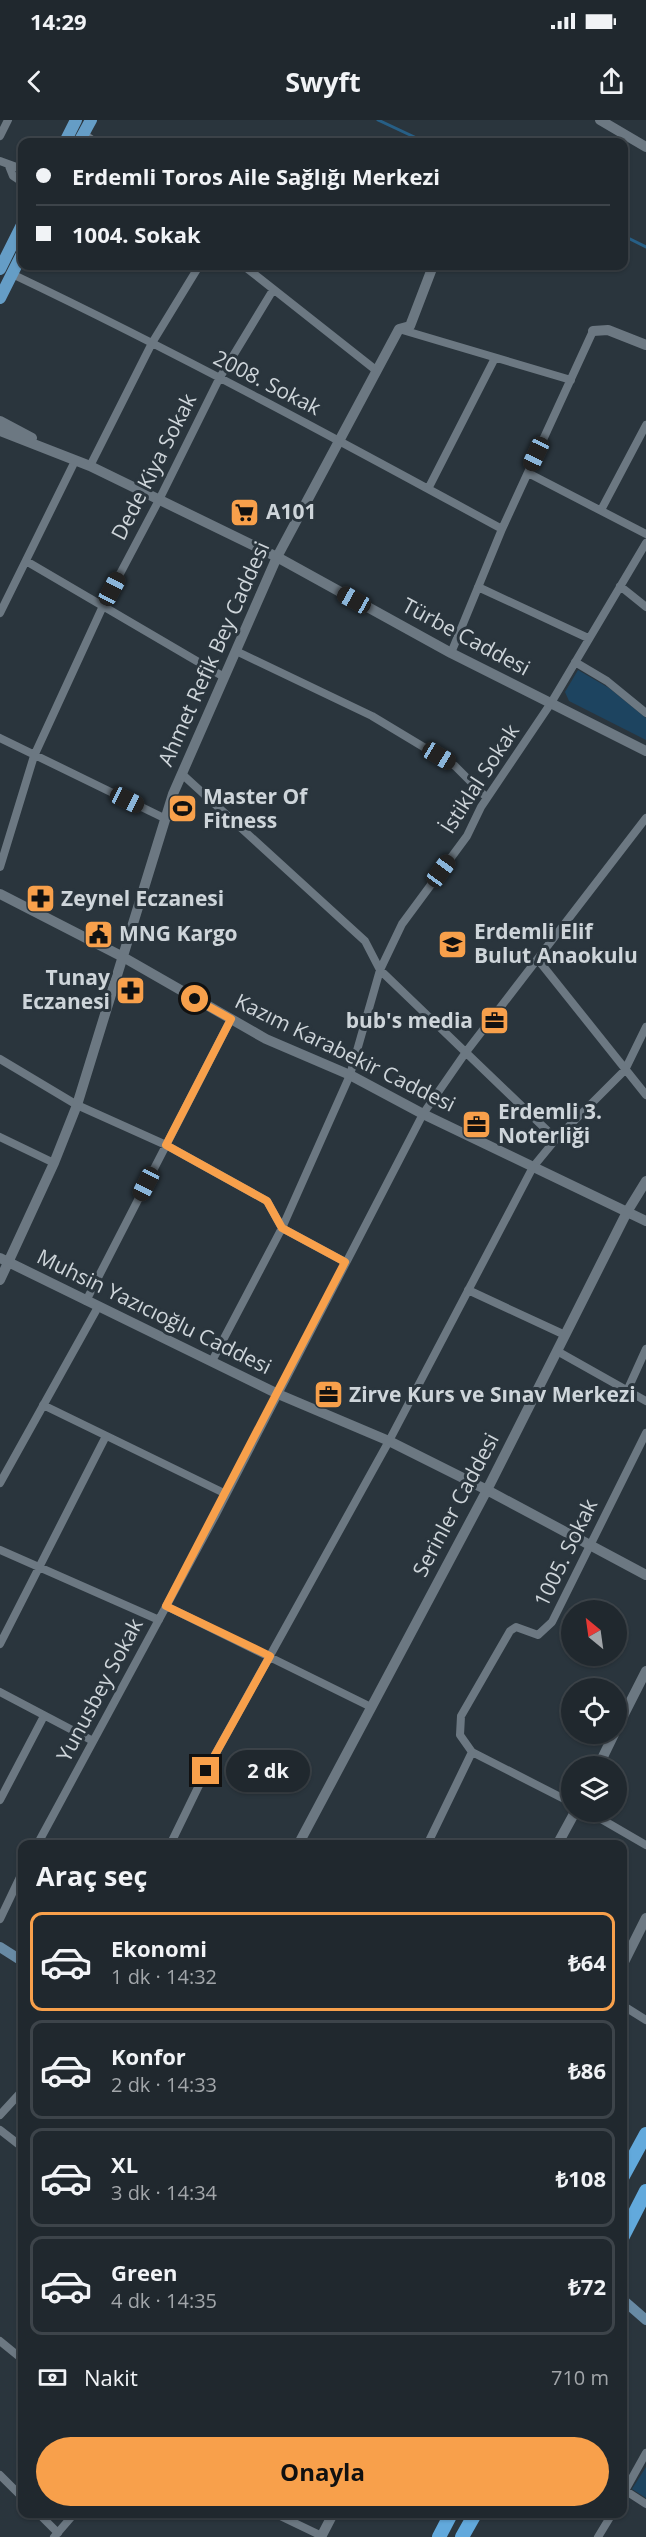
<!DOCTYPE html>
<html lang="tr">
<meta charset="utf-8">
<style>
:root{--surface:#20282e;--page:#283036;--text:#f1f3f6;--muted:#a2a6aa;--line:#3d444a;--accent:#f8a04b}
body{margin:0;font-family:"Open Sans",sans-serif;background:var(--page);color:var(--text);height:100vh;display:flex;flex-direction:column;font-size:22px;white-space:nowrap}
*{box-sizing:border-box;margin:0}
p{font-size:20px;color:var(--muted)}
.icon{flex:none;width:33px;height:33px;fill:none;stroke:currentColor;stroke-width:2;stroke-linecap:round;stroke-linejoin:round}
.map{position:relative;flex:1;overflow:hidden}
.panel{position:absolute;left:18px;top:1720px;width:609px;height:678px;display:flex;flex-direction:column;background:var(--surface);border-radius:12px;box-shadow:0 2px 4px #0004,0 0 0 2px var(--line)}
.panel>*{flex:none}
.banner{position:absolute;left:18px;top:18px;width:610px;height:132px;border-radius:12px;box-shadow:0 2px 4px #0004,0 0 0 2px var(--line);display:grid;align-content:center;height:132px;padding:0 18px;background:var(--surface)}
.needle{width:39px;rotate:331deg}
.tools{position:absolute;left:561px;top:1480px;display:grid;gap:12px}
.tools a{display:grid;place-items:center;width:66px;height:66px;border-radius:50%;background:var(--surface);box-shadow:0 2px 4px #0004,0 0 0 2px var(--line);font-size:30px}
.end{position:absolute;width:27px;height:27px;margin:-14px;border:8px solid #f8a04b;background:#111;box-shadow:0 0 0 3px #111}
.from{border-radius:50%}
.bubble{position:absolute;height:42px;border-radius:21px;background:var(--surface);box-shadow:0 2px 4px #0004,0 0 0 2px var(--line);font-size:20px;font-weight:700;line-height:42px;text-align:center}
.car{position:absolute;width:18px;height:36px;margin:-18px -9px;border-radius:8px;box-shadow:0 0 4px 2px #0007;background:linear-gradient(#222 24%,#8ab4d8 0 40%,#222 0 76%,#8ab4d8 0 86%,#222 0)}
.banner b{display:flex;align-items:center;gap:21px;height:57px;font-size:22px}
.banner b+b{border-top:2px solid var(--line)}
.banner i{width:15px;height:15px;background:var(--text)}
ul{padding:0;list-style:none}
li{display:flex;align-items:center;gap:18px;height:99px;margin:0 12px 9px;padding:0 6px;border:3px solid var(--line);border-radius:12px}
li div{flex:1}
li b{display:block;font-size:22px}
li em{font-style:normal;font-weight:700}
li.current{border-color:var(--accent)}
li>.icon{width:54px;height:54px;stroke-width:1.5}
h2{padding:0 18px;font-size:27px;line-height:72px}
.pay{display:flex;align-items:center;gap:15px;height:66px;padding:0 18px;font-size:22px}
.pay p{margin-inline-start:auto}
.action{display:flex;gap:12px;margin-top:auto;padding:12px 18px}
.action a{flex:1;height:69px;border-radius:36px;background:var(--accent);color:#111;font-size:24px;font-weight:700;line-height:69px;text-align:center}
.status{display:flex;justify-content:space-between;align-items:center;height:42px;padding:0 30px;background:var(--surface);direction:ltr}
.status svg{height:16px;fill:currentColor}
header{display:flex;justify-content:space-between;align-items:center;height:78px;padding:0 18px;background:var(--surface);font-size:27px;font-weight:700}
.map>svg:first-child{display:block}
</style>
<div class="status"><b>14:29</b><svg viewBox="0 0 49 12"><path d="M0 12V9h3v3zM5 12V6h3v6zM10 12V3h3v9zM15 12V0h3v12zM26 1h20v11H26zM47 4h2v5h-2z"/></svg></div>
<header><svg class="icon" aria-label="back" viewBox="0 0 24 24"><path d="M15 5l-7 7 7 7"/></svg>Swyft<svg class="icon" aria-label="share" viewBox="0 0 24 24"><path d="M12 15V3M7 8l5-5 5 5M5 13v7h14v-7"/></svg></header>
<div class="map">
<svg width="646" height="2417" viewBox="0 0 646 2417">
<rect width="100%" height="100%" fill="#2a353d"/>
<path fill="#1d4460" d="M578 550 609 568 646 598V620L569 581 565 572Z
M646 2347V2378L632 2369Z"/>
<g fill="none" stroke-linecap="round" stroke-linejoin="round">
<path stroke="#275f86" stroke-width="3" d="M378 0 425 22
M624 116 646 127"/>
<path stroke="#6c7882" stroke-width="8" d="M84 14 95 22
M0 16 8 0
M0 41 22 49
M9 46 13 56 22 62
M244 146 377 251
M12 154C178 233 340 321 502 409
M399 209 571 260
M90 346 152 223 199 146
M528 353 646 414
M428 369 495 238
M601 390 646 305
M26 441 224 557
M620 466 646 487
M478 467 588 518
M0 493 75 341
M236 531 372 596 455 646 487 678
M451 533 502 409 593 211
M575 542 607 561 646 593
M0 618 164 698
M183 655 365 821 380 850 556 1019
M0 747 34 636 103 486 159 380 219 259 273 170
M539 841 646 975
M0 939 77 985 166 1025 267 1081 282 1108 345 1142
M0 1017 54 1043
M468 1170 565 1215
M86 1181 231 899
M557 1231 646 1281
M212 1241 282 1108 350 955 380 850 402 804 467 716 481 687 551 583 646 423
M627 1271 646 1229
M43 1285 226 1374
M0 1363 98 1187
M0 1430 159 1500
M166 1486 371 1587
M0 1524 106 1316
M0 1572 93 1621
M472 1632 572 1683
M0 1680 44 1596
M589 1692 646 1725
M37 1725 215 1396 423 994 466 932 646 698
M170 1725 206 1651 389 1321 533 1047 556 1019 625 950 646 907
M427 1725 472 1632 460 1615 461 1596 510 1511 516 1507 538 1515 552 1502 646 1313
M0 1799 22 1753
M622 1885 646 1900
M0 1995 22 1971
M0 2010 22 2027
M0 2221 22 2239
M0 2355 22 2377
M626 2371 646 2384
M622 2376 646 2333
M39 2394 58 2413
M276 2394 322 2416
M54 2417 74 2394
M598 2417 612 2394"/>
<path stroke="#6c7882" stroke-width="10" d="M600 0 646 27
M593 211 608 210 646 225
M0 301 32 318
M0 311 90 346 277 437 451 533 646 631
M0 774 123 837 266 919 350 955 423 994 646 1101
M0 1138 278 1274 389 1321 487 1370 646 1455
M0 1160 54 1043 77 985 173 674 277 437 399 209 410 206 433 146
M616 1610 646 1551
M598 1647 614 1614
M298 1725 487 1370 627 1092 646 1061
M557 1725 575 1692
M622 1846 646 1798
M321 2417 333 2394"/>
<path stroke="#688aa4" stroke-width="10" d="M0 1827 22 1841
M622 2179 646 2200"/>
<path stroke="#659dc6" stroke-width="12" d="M65 22 76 0
M79 22 91 0
M0 149 22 105
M0 178 22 134"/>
<path stroke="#62a9dc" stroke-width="14" d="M622 2058 646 2014
M622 2118 646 2071
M439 2417 451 2394
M462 2417 475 2394"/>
</g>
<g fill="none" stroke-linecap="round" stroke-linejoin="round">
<path stroke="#f8a04b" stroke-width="8" d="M195 879 231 899 166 1025 267 1081 282 1108 345 1142 166 1486 270 1536 206 1651"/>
</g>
<defs>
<symbol id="supermarket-square" viewBox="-11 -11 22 22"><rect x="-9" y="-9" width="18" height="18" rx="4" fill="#f8a04b" stroke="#2a353d"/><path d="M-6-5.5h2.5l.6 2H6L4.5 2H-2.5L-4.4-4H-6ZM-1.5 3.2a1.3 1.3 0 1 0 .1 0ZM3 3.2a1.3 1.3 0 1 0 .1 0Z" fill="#111"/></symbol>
<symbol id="stadium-square" viewBox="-11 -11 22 22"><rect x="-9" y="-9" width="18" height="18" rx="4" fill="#f8a04b" stroke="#2a353d"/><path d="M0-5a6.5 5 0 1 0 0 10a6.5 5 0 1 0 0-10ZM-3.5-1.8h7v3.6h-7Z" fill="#111"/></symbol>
<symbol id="pharmacy-square" viewBox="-11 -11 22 22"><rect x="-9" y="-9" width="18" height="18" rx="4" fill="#f8a04b" stroke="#2a353d"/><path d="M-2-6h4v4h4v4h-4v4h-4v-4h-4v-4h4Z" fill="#111"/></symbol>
<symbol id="civic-square" viewBox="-11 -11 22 22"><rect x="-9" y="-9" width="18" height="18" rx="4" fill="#f8a04b" stroke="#2a353d"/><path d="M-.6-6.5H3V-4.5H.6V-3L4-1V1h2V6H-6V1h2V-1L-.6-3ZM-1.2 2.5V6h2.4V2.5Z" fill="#111"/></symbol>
<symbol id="school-square" viewBox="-11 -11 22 22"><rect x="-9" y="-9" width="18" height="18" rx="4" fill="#f8a04b" stroke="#2a353d"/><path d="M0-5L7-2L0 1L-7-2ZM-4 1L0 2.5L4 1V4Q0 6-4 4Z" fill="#111"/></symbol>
<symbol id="office-square" viewBox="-11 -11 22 22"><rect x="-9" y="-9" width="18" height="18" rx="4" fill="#f8a04b" stroke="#2a353d"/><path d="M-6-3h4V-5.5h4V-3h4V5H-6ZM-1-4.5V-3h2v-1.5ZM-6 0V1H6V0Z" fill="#111"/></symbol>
</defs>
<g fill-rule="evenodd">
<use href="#supermarket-square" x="228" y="376" width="33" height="33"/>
<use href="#stadium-square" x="166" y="672" width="33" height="33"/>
<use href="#pharmacy-square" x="24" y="762" width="33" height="33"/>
<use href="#civic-square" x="82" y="798" width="33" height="33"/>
<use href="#school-square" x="436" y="808" width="33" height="33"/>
<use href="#pharmacy-square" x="114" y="854" width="33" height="33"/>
<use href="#office-square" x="478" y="884" width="33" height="33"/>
<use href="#office-square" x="460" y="988" width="33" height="33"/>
<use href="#office-square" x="312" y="1258" width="33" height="33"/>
</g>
<g text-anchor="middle" stroke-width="6" stroke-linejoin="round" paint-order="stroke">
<g font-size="21" fill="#ced5da" stroke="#2a353d">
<text transform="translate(267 263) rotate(27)" y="7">2008. Sokak</text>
<text transform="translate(154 347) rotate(-63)" y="7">Dede Kiya Sokak</text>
<text transform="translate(466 517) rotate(28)" y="7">Türbe Caddesi</text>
<text transform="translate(214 534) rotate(-66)" y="7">Ahmet Refik Bey Caddesi</text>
<text transform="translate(480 659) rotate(-57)" y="7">İstiklal Sokak</text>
<text transform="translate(345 933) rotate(26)" y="7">Kazım Karabekir Caddesi</text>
<text transform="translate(154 1192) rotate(26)" y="7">Muhsin Yazıcıoğlu Caddesi</text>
<text transform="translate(456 1385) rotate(-62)" y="7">Serinler Caddesi</text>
<text transform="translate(566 1433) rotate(-64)" y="7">1005. Sokak</text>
<text transform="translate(100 1570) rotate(-62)" y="7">Yunusbey Sokak</text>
</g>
<g font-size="21" font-weight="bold" fill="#ced5da" stroke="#2a353d" text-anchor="start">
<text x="266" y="399">A101</text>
<text x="203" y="684">Master Of<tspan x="203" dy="24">Fitness</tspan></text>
<text x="61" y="786">Zeynel Eczanesi</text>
<text x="474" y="819">Erdemli Elif<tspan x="474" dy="24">Bulut Anaokulu</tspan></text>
<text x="119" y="821">MNG Kargo</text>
<text x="110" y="865" text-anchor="end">Tunay<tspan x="110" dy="24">Eczanesi</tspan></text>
<text x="473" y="908" text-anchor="end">bub's media</text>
<text x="498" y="999">Erdemli 3.<tspan x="498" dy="24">Noterliği</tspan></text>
<text x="349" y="1282">Zirve Kurs ve Sınav Merkezi</text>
</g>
</g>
</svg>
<div class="tools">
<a><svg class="needle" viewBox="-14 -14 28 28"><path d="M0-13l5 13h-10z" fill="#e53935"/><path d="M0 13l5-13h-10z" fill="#a2a6aa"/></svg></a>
<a><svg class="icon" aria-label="locate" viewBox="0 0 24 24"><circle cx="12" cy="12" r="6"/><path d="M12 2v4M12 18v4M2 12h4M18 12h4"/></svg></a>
<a><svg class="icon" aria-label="layers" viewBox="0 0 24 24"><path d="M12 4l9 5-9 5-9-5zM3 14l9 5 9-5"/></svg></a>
</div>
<i class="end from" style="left:195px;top:879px"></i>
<i class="end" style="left:206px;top:1651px"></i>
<div class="bubble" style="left:226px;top:1630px;width:84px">2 dk</div>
<i class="car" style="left:536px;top:334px;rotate:205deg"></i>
<i class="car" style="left:112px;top:469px;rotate:28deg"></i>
<i class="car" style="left:354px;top:480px;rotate:299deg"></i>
<i class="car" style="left:439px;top:636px;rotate:121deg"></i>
<i class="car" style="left:127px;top:680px;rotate:116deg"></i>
<i class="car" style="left:441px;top:751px;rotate:36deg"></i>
<i class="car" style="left:146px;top:1064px;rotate:207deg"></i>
<div class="banner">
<b><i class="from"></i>Erdemli Toros Aile Sağlığı Merkezi</b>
<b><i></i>1004. Sokak</b>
</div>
<section class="panel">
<h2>Araç seç</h2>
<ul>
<li class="current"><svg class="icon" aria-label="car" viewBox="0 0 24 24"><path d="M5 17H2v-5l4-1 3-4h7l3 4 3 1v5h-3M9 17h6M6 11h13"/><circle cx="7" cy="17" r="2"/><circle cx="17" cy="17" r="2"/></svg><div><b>Ekonomi</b><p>1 dk · 14:32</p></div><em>₺64</em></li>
<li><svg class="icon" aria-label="car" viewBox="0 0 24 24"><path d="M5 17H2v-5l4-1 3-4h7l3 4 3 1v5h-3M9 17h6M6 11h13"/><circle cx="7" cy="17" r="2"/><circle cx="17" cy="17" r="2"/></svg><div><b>Konfor</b><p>2 dk · 14:33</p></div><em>₺86</em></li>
<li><svg class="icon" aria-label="car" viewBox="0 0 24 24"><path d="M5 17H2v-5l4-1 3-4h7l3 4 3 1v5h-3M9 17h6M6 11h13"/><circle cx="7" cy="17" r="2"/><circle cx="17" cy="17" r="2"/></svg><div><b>XL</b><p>3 dk · 14:34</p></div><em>₺108</em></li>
<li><svg class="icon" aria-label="car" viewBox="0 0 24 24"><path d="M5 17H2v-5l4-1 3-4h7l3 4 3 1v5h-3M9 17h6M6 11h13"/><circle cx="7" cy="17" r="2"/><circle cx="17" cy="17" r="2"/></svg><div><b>Green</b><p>4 dk · 14:35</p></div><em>₺72</em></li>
</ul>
<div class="pay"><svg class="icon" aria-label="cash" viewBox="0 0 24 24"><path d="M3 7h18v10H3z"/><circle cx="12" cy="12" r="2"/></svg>Nakit<p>710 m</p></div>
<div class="action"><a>Onayla</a></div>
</section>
</div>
